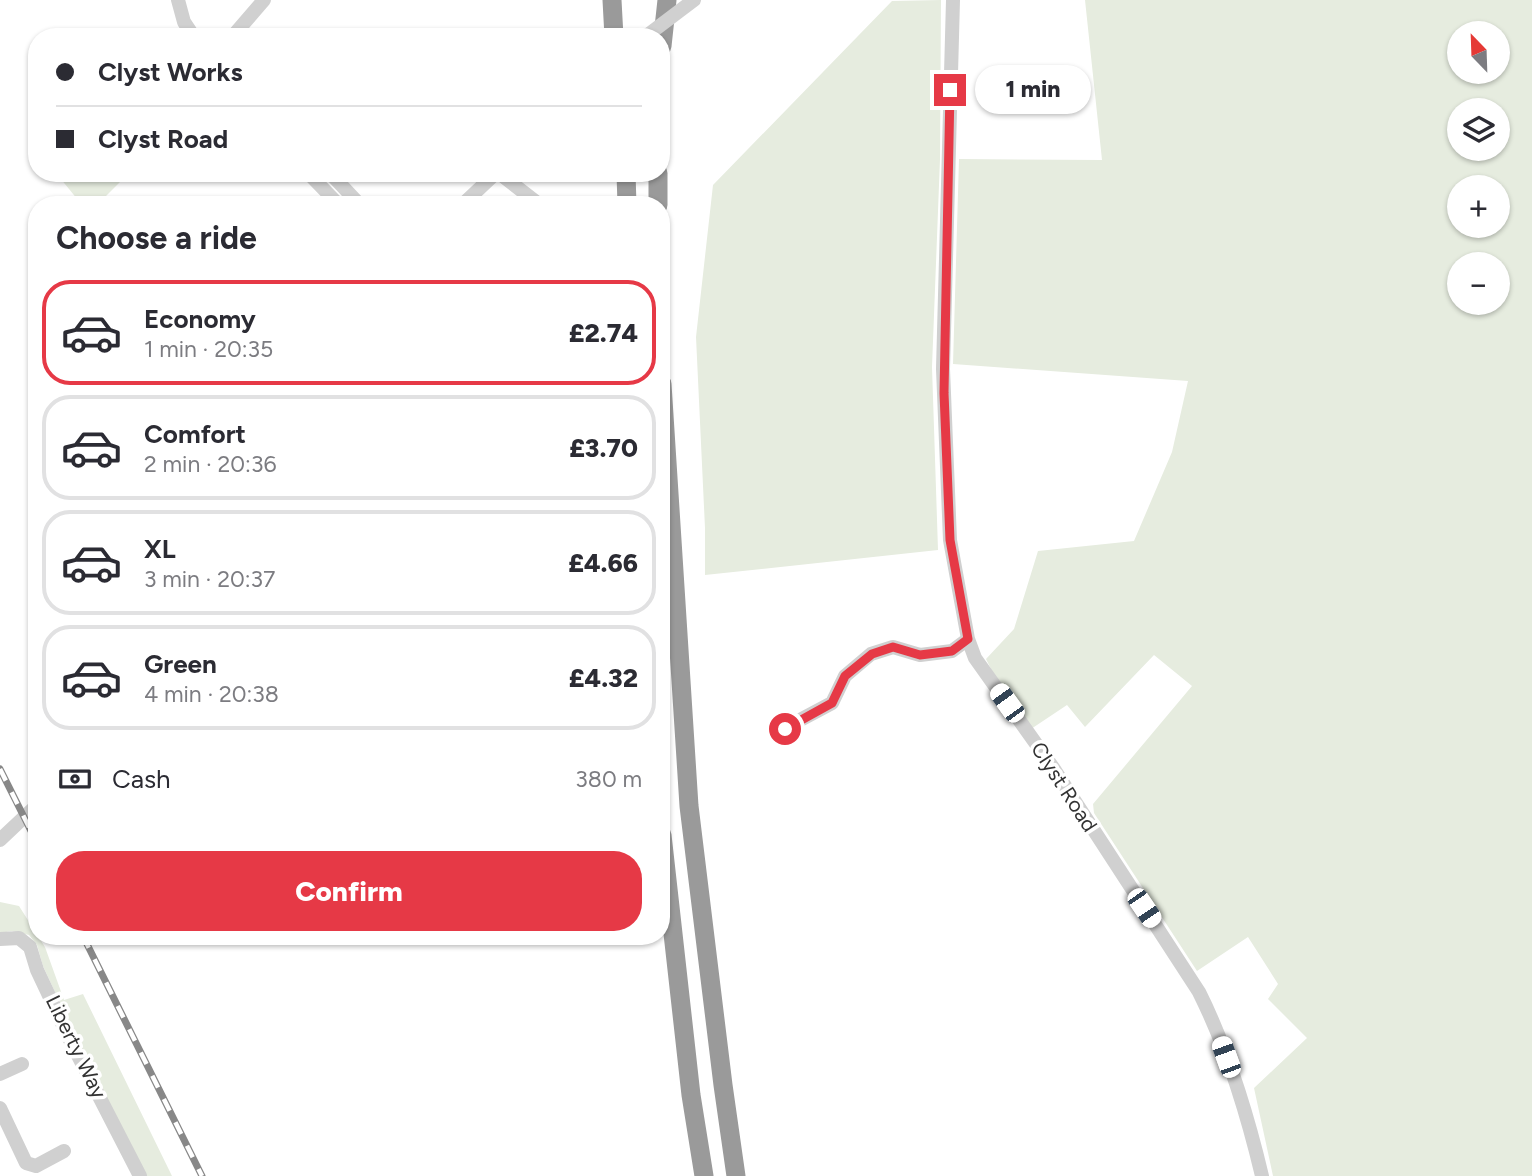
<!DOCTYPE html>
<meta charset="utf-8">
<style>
:root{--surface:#fff;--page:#f2f2f3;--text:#2b2b33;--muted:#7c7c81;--line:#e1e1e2;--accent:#e63946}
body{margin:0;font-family:Figtree,sans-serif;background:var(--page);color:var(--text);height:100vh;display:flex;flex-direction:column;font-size:26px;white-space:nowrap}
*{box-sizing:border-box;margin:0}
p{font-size:23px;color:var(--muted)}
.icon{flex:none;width:38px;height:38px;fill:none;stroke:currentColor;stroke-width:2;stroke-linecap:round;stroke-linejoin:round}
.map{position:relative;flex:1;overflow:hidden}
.details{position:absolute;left:28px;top:196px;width:642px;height:749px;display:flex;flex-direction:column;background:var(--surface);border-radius:28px;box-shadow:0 2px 5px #0004}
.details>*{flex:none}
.guide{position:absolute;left:28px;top:28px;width:642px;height:154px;border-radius:28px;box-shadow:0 2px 5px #0004;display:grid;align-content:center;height:154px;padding:0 28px;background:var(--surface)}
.needle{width:46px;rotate:337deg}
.tools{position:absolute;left:1447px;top:21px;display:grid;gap:14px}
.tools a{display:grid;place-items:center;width:63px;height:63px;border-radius:50%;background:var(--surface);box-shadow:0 2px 5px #0004;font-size:35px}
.end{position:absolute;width:32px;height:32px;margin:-16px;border:9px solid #e63946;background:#fff;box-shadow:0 0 0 4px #fff}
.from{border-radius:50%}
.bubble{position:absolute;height:49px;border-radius:24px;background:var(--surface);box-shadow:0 2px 5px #0004;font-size:23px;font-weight:800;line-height:49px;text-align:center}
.car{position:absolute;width:21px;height:42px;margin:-21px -10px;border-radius:9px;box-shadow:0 0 5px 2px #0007;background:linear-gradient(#fff 24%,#345 0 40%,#fff 0 76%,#345 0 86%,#fff 0)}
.guide b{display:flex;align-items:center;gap:24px;height:66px;font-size:26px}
.guide b+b{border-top:2px solid var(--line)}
.guide i{width:18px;height:18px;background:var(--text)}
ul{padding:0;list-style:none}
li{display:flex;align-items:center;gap:21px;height:105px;margin:0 14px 10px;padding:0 14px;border:4px solid var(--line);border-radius:28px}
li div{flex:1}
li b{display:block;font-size:26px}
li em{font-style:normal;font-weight:800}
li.on{border-color:var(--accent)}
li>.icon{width:63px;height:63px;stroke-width:1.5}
h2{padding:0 28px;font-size:32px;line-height:84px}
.pay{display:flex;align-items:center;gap:18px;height:77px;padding:0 28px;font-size:26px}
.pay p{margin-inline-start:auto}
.action{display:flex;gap:14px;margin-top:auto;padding:14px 28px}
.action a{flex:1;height:80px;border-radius:28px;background:var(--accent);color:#fff;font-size:28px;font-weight:800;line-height:80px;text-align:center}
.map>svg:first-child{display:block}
</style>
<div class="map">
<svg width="1532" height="1176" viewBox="0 0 1532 1176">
<rect width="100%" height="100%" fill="#fff"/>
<path fill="#e6ecdf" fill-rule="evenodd" d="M941 0 940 159 932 367 938 550 705 575V528L696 337 713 185 892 1Z
M1085 0H1532V1176H1273L1254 1088 1307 1038 1268 999 1278 984 1248 937 1197 971 1094 813 1093 804 1192 686 1154 655 1085 727 1067 705 1031 729 995 677 986 659 1014 629 1038 551 1134 541 1172 452 1188 381 953 364 959 159 1102 160ZM1460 33H1498V72H1460ZM1460 110H1498V149H1460ZM1460 187H1498V226H1460ZM1460 264H1498V303H1460Z
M56 173H129L97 205H82Z
M0 902 19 906 45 947 64 1000 83 994 172 1176H147L80 1046 43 966 37 945 29 935 12 931 0 933Z"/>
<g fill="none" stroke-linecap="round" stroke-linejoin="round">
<path stroke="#d0d0d0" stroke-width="14" d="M178 0 184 22 194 37
M953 0 943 369 950 540 968 639 975 658 1054 769 1199 992C1228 1050 1247 1113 1262 1176
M232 37 264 0
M308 173 339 205
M330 173 360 205
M504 173V177L540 205
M462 205 496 173
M785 728 832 703 845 676 871 654 893 647 920 655 952 651 968 639
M0 840 37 805
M0 939 19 938 30 947 37 970 69 1038 140 1176
M0 1074 22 1064
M0 1108 26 1163 36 1166 64 1151"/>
<path stroke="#9a9a9a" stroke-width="19" d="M612 0 614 37
M662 46 667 0
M626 173 627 205
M658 173V205
M662 384 689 806 723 1085 736 1176
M662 835 691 1095 704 1176"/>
<defs>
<path id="rail" d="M0 769 37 843
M83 936 202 1176"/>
</defs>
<use href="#rail" stroke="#888" stroke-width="7"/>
<use href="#rail" stroke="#fff" stroke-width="4.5" stroke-dasharray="13" stroke-linecap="butt"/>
<path stroke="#d0d0d0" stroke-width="14" d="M645 37 694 0"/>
</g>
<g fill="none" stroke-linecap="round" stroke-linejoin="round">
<path stroke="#e63946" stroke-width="9" d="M785 729 832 703 845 676 872 654 893 647 920 655 952 651 968 639 950 540 944 393 950 90"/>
</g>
<g text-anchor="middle" stroke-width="7" stroke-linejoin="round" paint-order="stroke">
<g font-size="21" fill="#333" stroke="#fff">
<text transform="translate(1064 787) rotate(57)" y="7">Clyst Road</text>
<text transform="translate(76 1047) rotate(64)" y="7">Liberty Way</text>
</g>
</g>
</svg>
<div class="tools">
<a><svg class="needle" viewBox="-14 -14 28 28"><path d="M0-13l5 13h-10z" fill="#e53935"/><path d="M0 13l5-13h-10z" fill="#7c7c81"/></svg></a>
<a><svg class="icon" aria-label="layers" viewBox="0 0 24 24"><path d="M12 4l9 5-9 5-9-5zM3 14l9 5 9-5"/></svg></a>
<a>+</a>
<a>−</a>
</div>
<i class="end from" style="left:785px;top:729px"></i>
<i class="end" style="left:950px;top:90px"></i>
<div class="bubble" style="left:975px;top:65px;width:116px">1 min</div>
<i class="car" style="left:1007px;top:703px;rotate:324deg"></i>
<i class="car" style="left:1144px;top:908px;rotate:146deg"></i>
<i class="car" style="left:1226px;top:1057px;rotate:340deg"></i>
<div class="guide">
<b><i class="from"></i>Clyst Works</b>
<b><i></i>Clyst Road</b>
</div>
<section class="details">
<h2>Choose a ride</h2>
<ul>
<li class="on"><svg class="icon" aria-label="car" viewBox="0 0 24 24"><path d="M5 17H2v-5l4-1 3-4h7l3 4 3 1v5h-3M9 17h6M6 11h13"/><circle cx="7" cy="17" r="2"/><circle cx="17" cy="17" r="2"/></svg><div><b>Economy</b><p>1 min · 20:35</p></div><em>£2.74</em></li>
<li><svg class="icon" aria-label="car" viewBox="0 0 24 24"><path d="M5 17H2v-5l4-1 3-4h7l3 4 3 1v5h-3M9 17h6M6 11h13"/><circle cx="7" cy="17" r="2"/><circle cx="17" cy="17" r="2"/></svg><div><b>Comfort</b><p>2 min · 20:36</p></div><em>£3.70</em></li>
<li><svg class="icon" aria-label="car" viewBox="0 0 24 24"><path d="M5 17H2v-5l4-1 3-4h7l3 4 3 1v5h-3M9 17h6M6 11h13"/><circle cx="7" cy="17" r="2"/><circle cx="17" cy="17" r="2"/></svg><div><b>XL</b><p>3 min · 20:37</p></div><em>£4.66</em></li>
<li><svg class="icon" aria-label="car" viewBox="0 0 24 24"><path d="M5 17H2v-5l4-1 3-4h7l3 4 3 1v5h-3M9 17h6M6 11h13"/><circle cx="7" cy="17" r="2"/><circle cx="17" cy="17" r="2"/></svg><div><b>Green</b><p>4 min · 20:38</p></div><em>£4.32</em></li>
</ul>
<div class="pay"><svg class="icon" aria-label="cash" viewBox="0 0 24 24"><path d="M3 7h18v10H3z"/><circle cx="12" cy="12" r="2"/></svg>Cash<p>380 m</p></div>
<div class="action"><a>Confirm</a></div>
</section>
</div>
